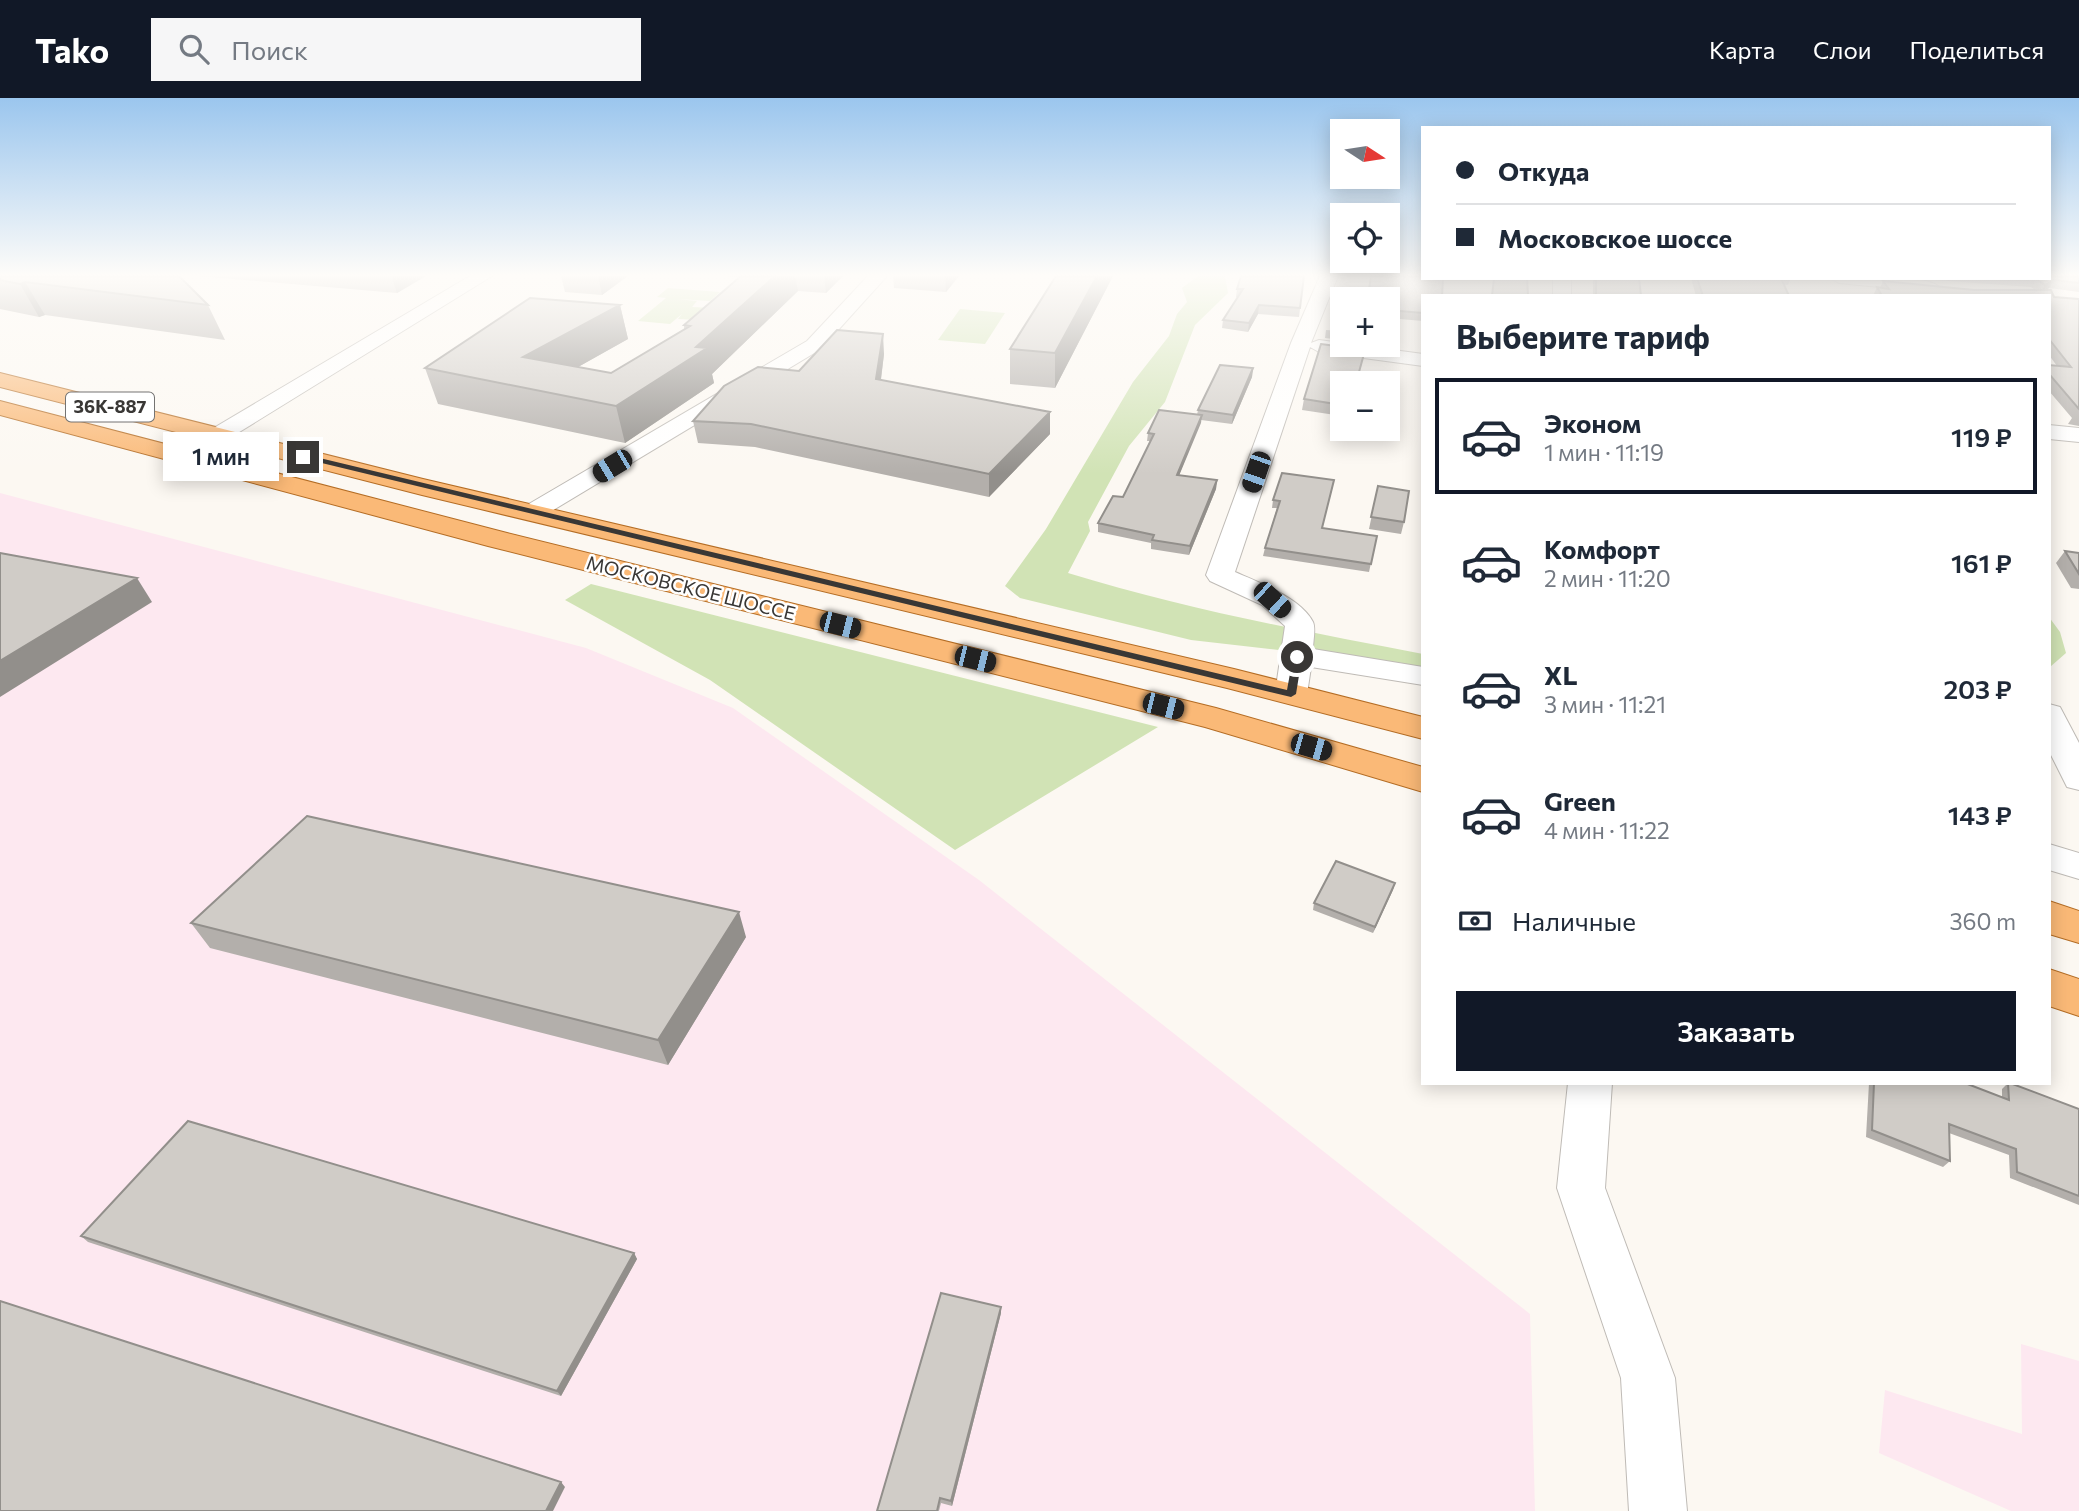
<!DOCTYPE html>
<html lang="ru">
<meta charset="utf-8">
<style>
:root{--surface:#fff;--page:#f6f6f7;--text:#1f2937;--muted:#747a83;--line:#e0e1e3;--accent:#111827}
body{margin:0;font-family:Commissioner,sans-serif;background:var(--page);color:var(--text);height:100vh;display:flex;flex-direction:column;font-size:26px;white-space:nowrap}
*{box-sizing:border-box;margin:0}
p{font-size:23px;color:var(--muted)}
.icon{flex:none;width:38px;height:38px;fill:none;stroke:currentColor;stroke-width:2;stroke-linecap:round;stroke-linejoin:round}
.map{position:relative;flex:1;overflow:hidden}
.side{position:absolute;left:1421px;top:196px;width:630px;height:791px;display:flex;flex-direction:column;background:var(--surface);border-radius:0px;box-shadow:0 4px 18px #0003}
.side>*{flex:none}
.guide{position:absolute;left:1421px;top:28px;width:630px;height:154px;border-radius:0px;box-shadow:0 4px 18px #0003;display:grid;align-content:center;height:154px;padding:0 35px;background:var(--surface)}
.needle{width:46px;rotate:102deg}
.controls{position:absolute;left:1330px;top:21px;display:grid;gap:14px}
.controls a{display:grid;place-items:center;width:70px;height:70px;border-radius:0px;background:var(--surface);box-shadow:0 4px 18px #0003;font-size:35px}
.end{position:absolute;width:32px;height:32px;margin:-16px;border:9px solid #393735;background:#fff;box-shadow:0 0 0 4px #fff}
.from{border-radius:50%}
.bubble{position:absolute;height:49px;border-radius:0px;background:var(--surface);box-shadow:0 4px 18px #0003;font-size:23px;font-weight:600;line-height:49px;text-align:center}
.car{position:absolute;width:21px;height:42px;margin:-21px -10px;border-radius:9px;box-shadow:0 0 5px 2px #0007;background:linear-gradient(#222 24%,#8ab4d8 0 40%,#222 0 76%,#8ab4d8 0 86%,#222 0)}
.guide b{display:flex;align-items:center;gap:24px;height:66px;font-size:26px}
.guide b+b{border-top:2px solid var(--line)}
.guide i{width:18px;height:18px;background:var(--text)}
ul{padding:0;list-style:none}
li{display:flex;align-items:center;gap:21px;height:116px;margin:0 14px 10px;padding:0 21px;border:4px solid transparent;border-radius:0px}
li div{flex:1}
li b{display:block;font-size:26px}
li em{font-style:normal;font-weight:600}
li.active{border-color:var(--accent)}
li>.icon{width:63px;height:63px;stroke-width:1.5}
h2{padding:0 35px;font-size:32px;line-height:84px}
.pay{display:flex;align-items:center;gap:18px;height:77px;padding:0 35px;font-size:26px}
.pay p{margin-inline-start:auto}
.button{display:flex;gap:14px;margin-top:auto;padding:14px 35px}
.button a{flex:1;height:80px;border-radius:0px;background:var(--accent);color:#fff;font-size:28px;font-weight:600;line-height:80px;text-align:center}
header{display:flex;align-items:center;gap:42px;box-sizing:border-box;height:98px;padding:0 35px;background:var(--accent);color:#fff}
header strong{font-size:33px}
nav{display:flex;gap:38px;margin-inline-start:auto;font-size:24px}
.search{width:490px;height:63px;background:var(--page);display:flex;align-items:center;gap:18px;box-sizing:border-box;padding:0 24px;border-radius:0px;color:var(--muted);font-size:26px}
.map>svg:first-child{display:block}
</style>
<header>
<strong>Tako</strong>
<div class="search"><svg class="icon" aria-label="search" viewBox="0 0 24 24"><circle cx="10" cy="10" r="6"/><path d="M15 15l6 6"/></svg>Поиск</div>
<nav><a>Карта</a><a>Слои</a><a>Поделиться</a></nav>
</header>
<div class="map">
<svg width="2079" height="1413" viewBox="0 0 2079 1413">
<rect width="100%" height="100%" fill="#fcf8f2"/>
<path fill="#fde8f0" d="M0 395 586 550 733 610 979 782 1530 1216 1535 1413H0Z
M2021 1246 2079 1263V1413H2011L1879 1355 1885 1292 2022 1336Z"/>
<path fill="#d1e3b5" d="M1198 178H1225L1228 195 1195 227 1165 304 1129 348 1088 424 1090 433 1068 475C1185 511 1303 533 1423 556V583L1314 556 1191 542 1020 500 1005 488 1046 431 1133 284 1169 238 1177 216 1187 204 1182 190Z
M668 190 720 194 710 203 677 201 697 203 692 209 712 210 698 222 678 221 682 216 670 226 638 223 666 200 657 199Z
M960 211 1005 215 985 246 938 242Z
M591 486 1158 629 955 752 710 582 565 502Z
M2049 519 2060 534 2066 555 2050 569Z"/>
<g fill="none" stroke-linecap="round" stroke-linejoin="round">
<defs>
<path id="street" d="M470 178H492L228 341C211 349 190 366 171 361L167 356 171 351 212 331Z
M868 178H887L821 251 540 420H522L518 415 522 410 807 243Z
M1320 178H1338L1311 245 1319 242 1423 256V268L1319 254 1310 249 1235 474C1258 484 1301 500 1313 524 1316 531 1313 543 1313 551L1423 569V587L1311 569 1307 596 1302 603 1291 606 1280 603 1275 596 1285 528 1262 507 1210 483 1206 477 1291 245Z
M1553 180H1571V198H1553Z
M1830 180C1851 180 1927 175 1939 189L1930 194 1839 185Z
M2049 327 2079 330V344L2049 341Z
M2049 606 2060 609 2079 645V692L2067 689 2049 653Z
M2049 746 2079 755V781L2049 772Z
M1568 985H1612L1605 1090 1675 1280 1687 1413H1629L1621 1280 1557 1090Z"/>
<path id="primary" d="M0 275 423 381 1234 571 1423 619V641L1227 590 422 397 0 289Z
M0 303 507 435 1216 610 1423 669V694L1205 629 488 448 0 317Z
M2049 803 2079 813V845L2049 836Z
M2049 871 2079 881V918L2049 908Z"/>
</defs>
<use href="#street" stroke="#bfbbb6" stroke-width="2"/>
<use href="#primary" stroke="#b46d25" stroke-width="2"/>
<use href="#street" fill="#fff" fill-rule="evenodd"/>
<use href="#primary" fill="#fab977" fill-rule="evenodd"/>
</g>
<path fill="#b3afab" d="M0 178 208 207 225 242 45 217 39 219 0 211Z
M198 178H426L397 195Z
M561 178H628L602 197 565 194Z
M726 178H843L826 195 798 193 712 276 714 285 625 345 438 306 425 270 620 207 628 241 578 269 611 275 684 231V227L740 179Z
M893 178H959L946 194 894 190Z
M1056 178H1113L1055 290 1010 286V251Z
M1304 178 1299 219 1258 216 1248 234 1222 230 1223 222 1238 200 1236 199 1237 191Z
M2079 178V194L2049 190 2046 192 2054 199 2079 201V328L2068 326 2072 320 2049 293V267L2057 268 2049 257V198H1873L1877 189 1880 190 1883 183 1974 192H2035L2031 189 1907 180H2049Z
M1593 180H1639L1641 198H1593Z
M1691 180H1791L1788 187H1784L1789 198H1696Z
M1423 198V223L1388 220V201Z
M1326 232 1342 233V242L1325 240Z
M1365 252 1363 262 1342 285V318L1302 312 1304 301Z
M884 256 881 282 1050 336 989 399 755 349 698 345 693 323 799 273Z
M1253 270 1252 279 1232 326 1201 322 1179 377 1217 382 1216 391 1189 457 1151 451V445L1098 434V425L1123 399 1150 343H1147L1148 335 1197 317 1198 312Z
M1282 375 1323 430 1377 438 1369 474 1263 458 1265 450 1277 410H1272L1273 402Z
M1378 388 1404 424 1401 436 1369 431Z
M2065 453 2079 455V491L2071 490 2056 465Z
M1395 785 1373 835 1313 812 1314 805Z
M191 825 746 839 668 967 210 850Z
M1869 985H1965L2002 999V991L2008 985H2010L2079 1011V1107L2010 1080 2009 1057 1949 1035 1950 1063 1943 1069 1866 1039Z
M81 1138 634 1155 637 1161 561 1298 88 1144Z
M1001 1215 952 1408 941 1405 939 1413H877Z"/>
<path fill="#928f8b" d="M391 178H426L397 195Z
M598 178H628L602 197Z
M775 178H795L798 193 712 276 714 285 625 345 616 308Z
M824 178H843L826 195Z
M945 178H959L946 194Z
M1097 178H1113L1055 290V255Z
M2054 182 2049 190 2041 195 2045 187Z
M25 184 45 217 39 219 20 186Z
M620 207 628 241 537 292 523 259Z
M1259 207 1258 216 1248 234 1249 225Z
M883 236 884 256 878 303 876 281Z
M1253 270 1252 279 1232 326 1233 317Z
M1050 314V336L989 399V376Z
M1202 317 1201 325 1176 385 1177 377Z
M1217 382 1216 391 1189 457 1190 448Z
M137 480 152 504 0 599V563Z
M1395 785 1393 792 1373 835 1375 829Z
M739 814 746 839 668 967 658 942Z
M634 1155 637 1161 561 1298 557 1293Z
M1001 1209V1215L952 1408 951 1403Z
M561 1384 565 1389 553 1413H546Z"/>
<path fill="#d0ccc7" stroke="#928f8b" stroke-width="2" d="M0 178H179L208 207 25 184 20 186 0 182Z
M741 178H775L696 249 707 250 616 308 425 270 530 200 620 207 523 259 611 275 690 228 684 227Z
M1056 178H1097L1055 255 1010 251Z
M1241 178H1304L1300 210 1259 207 1249 225 1223 222 1243 191H1237Z
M1371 178H1423V180H1443L1442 198H1423V215L1388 212V201H1354L1357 191 1369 192Z
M2049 178H2079V185L2054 182 2045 187 2036 181 2028 180H2049Z
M1494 180H1527L1528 198H1492Z
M1596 180H1639L1641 198H1596Z
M1697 180H1781L1789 198H1703Z
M1883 183 1974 192H2051L2054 199 2079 201V311L2049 276V267L2071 269 2049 241V198H1882L1877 189 1889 191Z
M837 232 883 236 876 281 1050 314 989 376 751 326 693 323 724 288 758 269 799 273Z
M1321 246 1365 252 1356 285H1342V307L1304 301Z
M1220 267 1253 270 1233 317 1198 312Z
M1159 312 1202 317 1177 377 1217 382 1190 448 1152 442 1154 437 1098 425 1113 398 1123 399 1154 336 1148 335Z
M1282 375 1334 382 1322 430 1377 438 1371 466 1265 450 1280 403 1273 402Z
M1378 388 1409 393 1404 424 1371 419Z
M2065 453 2079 455V476Z
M0 455 137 480 0 563Z
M307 718 739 814 658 942 191 825Z
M1336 763 1395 785 1375 829 1314 805Z
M1874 985H1965L2009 1002 2008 985H2010L2079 1011V1098L2017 1074 2016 1051 1949 1026 1950 1063 1872 1032Z
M188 1023 634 1155 557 1293 81 1138Z
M941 1195 1001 1209 951 1403 940 1400 937 1413H877Z
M0 1203 561 1384 546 1413H0Z"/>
<linearGradient id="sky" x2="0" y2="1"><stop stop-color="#9bc6ee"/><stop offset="0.47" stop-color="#fefcf9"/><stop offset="1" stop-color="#fefcf9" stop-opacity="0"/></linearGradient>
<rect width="2079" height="376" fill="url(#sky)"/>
<path fill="#393735" d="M303 356 1287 592 1293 559 1297 556 1302 559 1296 596 1291 599 301 360Z"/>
<g text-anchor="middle" stroke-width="5" stroke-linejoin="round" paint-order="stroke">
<rect fill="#fff" stroke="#747372" stroke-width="2" x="66" y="294.5" width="88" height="29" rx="5"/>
<g font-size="18" font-weight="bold" fill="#393735">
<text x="110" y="315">36К-887</text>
</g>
<g font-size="19" fill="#393735" stroke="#fff">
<text transform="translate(691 490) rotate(14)" y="7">МОСКОВСКОЕ ШОССЕ</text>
</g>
</g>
</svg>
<div class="controls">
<a><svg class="needle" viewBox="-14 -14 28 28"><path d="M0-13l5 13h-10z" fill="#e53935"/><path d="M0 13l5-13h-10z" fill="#747a83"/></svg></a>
<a><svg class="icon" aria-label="locate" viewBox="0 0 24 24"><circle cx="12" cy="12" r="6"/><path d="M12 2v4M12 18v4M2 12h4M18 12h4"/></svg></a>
<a>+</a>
<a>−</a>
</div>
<i class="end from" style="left:1297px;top:559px"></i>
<i class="end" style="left:303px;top:359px"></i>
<div class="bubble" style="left:163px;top:334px;width:116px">1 мин</div>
<i class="car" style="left:612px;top:368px;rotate:239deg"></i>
<i class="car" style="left:1256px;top:374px;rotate:199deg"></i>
<i class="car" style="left:1272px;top:502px;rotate:132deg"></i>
<i class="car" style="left:840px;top:527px;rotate:104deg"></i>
<i class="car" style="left:975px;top:561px;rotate:104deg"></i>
<i class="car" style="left:1163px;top:608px;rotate:104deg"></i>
<i class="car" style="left:1311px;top:649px;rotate:106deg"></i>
<div class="guide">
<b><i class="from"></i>Откуда</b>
<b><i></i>Московское шоссе</b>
</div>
<section class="side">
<h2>Выберите тариф</h2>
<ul>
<li class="active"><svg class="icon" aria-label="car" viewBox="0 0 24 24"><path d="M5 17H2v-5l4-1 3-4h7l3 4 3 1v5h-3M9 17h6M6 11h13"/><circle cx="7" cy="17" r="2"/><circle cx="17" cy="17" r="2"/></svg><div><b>Эконом</b><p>1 мин · 11:19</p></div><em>119 ₽</em></li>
<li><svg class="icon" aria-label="car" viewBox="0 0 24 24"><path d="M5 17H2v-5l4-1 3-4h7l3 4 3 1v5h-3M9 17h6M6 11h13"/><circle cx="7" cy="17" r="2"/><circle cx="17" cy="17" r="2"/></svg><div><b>Комфорт</b><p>2 мин · 11:20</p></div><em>161 ₽</em></li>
<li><svg class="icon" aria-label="car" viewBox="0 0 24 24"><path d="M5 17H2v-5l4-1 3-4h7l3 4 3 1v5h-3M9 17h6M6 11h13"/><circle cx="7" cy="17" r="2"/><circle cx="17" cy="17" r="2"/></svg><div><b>XL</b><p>3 мин · 11:21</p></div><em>203 ₽</em></li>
<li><svg class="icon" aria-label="car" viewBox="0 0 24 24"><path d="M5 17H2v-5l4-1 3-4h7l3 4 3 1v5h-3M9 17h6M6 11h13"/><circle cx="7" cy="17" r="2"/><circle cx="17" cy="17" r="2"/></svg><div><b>Green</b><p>4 мин · 11:22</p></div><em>143 ₽</em></li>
</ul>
<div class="pay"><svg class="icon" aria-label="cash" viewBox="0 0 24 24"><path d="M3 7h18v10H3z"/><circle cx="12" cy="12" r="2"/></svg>Наличные<p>360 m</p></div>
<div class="button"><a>Заказать</a></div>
</section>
</div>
